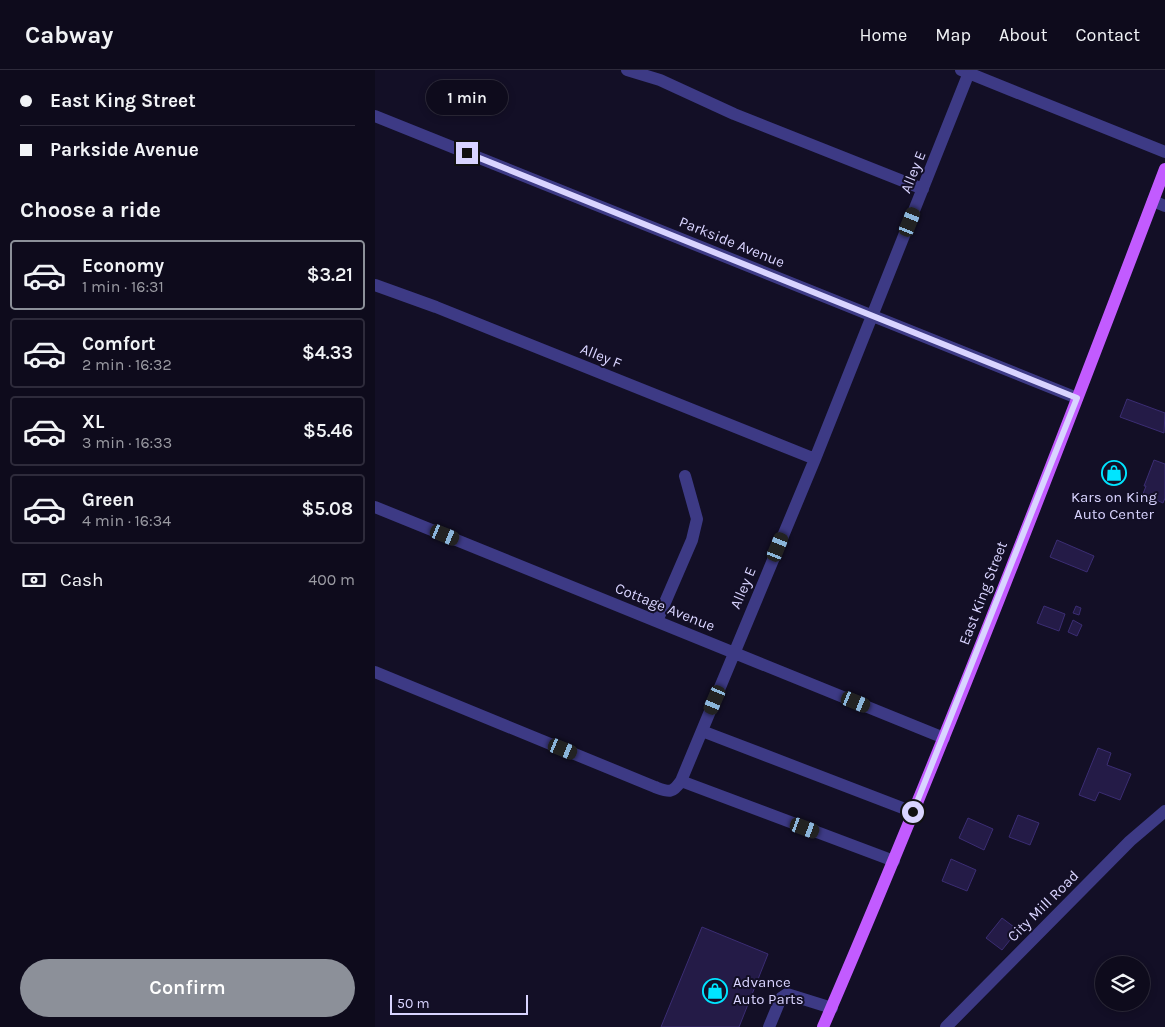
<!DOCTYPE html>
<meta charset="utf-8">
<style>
:root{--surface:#0e0b1c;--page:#1c1929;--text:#f1f3f6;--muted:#9b9ba3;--line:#2e2b3b;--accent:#8c9099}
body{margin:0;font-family:Karla,sans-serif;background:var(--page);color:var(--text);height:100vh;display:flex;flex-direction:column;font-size:19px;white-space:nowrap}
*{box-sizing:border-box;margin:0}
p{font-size:16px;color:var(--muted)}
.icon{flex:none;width:28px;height:28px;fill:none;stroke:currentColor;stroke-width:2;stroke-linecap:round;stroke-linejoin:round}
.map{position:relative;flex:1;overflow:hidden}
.panel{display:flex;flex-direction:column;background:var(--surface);width:375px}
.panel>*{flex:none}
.guide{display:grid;align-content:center;height:110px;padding:0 20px;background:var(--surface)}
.controls{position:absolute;left:720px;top:886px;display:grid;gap:10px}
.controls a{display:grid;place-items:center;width:55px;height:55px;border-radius:50%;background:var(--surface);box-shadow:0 2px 8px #0003,0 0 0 1px var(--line);font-size:25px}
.scale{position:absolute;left:15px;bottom:12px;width:138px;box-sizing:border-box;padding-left:5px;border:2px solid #d9d4ff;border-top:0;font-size:14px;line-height:18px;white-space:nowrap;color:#d9d4ff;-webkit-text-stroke:4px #130f26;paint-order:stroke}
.end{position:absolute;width:22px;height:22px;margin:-11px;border:6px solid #d9d4ff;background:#111;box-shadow:0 0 0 2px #111}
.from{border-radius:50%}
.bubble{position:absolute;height:35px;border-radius:18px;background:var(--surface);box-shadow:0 2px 8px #0003,0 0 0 1px var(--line);font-size:16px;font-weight:600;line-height:35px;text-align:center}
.car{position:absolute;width:15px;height:30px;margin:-15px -8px;border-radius:6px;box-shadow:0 0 4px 1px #0007;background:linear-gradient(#222 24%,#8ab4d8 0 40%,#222 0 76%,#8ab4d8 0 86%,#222 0)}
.guide b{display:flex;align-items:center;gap:18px;height:48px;font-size:19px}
.guide b+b{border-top:1px solid var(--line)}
.guide i{width:12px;height:12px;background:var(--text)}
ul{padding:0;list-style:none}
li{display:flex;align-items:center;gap:15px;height:70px;margin:0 10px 8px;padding:0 10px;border:2px solid var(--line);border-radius:5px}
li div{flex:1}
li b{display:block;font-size:19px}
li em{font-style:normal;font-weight:600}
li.current{border-color:var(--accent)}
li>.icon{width:45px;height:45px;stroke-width:1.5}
h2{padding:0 20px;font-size:22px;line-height:60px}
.pay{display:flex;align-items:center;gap:12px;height:55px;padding:0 20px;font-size:19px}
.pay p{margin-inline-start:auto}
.action{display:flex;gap:10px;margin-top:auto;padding:10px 20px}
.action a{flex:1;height:58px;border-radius:30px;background:var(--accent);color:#fff;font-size:20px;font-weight:600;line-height:58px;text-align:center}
header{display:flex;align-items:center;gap:30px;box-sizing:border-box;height:70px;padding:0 25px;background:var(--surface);border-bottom:1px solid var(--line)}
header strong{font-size:24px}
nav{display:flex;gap:28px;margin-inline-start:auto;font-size:18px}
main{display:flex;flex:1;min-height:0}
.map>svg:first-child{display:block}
</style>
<header>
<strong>Cabway</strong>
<nav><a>Home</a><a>Map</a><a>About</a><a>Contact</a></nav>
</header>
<main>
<section class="panel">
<div class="guide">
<b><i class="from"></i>East King Street</b>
<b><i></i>Parkside Avenue</b>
</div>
<h2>Choose a ride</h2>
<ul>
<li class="current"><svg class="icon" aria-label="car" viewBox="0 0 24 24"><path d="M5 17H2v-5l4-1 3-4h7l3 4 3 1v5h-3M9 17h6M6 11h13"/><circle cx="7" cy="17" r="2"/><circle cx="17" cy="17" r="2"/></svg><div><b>Economy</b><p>1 min · 16:31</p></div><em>$3.21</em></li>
<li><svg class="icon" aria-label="car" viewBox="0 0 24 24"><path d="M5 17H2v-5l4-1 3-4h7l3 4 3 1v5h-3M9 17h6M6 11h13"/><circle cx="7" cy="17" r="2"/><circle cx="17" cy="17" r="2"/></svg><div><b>Comfort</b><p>2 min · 16:32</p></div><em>$4.33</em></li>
<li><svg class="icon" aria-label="car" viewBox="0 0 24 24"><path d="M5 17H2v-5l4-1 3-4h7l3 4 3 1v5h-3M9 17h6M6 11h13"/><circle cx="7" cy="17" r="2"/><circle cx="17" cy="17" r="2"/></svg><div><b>XL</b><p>3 min · 16:33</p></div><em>$5.46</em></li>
<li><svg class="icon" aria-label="car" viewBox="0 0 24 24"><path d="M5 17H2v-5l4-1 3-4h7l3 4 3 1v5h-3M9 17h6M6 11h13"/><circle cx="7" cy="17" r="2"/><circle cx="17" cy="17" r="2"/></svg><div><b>Green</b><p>4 min · 16:34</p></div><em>$5.08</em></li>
</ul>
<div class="pay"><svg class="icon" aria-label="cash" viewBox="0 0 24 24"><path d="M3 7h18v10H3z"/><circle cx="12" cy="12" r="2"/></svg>Cash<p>400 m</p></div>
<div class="action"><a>Confirm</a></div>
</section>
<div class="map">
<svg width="790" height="957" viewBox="0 0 790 957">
<rect width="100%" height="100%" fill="#130f26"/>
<path fill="#241b47" stroke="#3b2d73" d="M752 329 790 343 789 363 745 347Z
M779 390 790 394V428L788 433 768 424 771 416H769Z
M682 470 719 486 712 502 675 487Z
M669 536 690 544 684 561 662 553Z
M701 536 706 538 704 545 698 543Z
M698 550 707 555 702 566 693 562Z
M723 678 736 683 732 695 756 704 745 730 724 722 720 731 704 725Z
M643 745 664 753 655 775 634 767Z
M593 748 618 759 609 780 584 768Z
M576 789 601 800 592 821 567 811Z
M627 848 643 860 627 880 611 868Z
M327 857 393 884 364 957H286Z"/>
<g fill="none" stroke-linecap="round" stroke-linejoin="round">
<path stroke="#3d3a85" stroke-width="12" d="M252 0 285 10 359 44 548 119
M586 0 790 82
M0 46 702 328
M778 131 790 136
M0 215 61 237 440 389
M0 437 569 668
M282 551 317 470 322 449 310 406
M0 602 280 717C294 722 297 724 306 711L440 389 595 0
M327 661 538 742
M306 711 519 791
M394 957 406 928 412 924 457 938
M571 957 755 771 790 741"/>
<path stroke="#c25bff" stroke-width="12" d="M448 957C570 674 681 386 790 99"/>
</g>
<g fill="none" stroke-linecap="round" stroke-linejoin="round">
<path stroke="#d9d4ff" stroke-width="6" d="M92 83 702 328 538 742"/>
</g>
<defs>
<symbol id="shop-ring" viewBox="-11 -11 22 22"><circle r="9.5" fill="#130f26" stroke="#00e5ff" stroke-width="1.5"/><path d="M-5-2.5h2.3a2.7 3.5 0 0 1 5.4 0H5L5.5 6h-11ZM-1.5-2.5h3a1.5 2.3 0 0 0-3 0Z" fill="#00e5ff"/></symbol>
</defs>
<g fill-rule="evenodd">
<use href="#shop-ring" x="725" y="389" width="28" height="28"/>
<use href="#shop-ring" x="326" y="907" width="28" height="28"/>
</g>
<g text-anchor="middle" stroke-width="4" stroke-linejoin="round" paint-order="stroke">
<g font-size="15" fill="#d9d4ff" stroke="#130f26">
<text transform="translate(538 102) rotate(-68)" y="5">Alley E</text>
<text transform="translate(357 172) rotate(22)" y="5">Parkside Avenue</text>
<text transform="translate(226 286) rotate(22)" y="5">Alley F</text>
<text transform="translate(368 518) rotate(-67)" y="5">Alley E</text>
<text transform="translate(608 523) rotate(-69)" y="5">East King Street</text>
<text transform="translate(290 537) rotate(22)" y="5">Cottage Avenue</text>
<text transform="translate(668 836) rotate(-45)" y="5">City Mill Road</text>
</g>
<g font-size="15" fill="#d9d4ff" stroke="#130f26">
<text x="739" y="432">Kars on King<tspan x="739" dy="17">Auto Center</tspan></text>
<text x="358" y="917" text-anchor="start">Advance<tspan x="358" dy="17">Auto Parts</tspan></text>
</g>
</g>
</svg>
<div class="controls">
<a><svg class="icon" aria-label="layers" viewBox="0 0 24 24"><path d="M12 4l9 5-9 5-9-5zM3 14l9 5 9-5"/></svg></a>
</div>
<div class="scale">50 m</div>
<i class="end from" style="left:538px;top:742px"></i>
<i class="end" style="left:92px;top:83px"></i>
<div class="bubble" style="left:51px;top:10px;width:82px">1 min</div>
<i class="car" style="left:535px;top:152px;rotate:22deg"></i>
<i class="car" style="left:70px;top:465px;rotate:112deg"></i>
<i class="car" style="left:403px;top:477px;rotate:22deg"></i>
<i class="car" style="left:340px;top:630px;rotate:203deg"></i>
<i class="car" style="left:481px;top:632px;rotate:112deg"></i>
<i class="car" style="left:188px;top:679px;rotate:112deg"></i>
<i class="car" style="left:430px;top:758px;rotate:110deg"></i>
</div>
</main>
